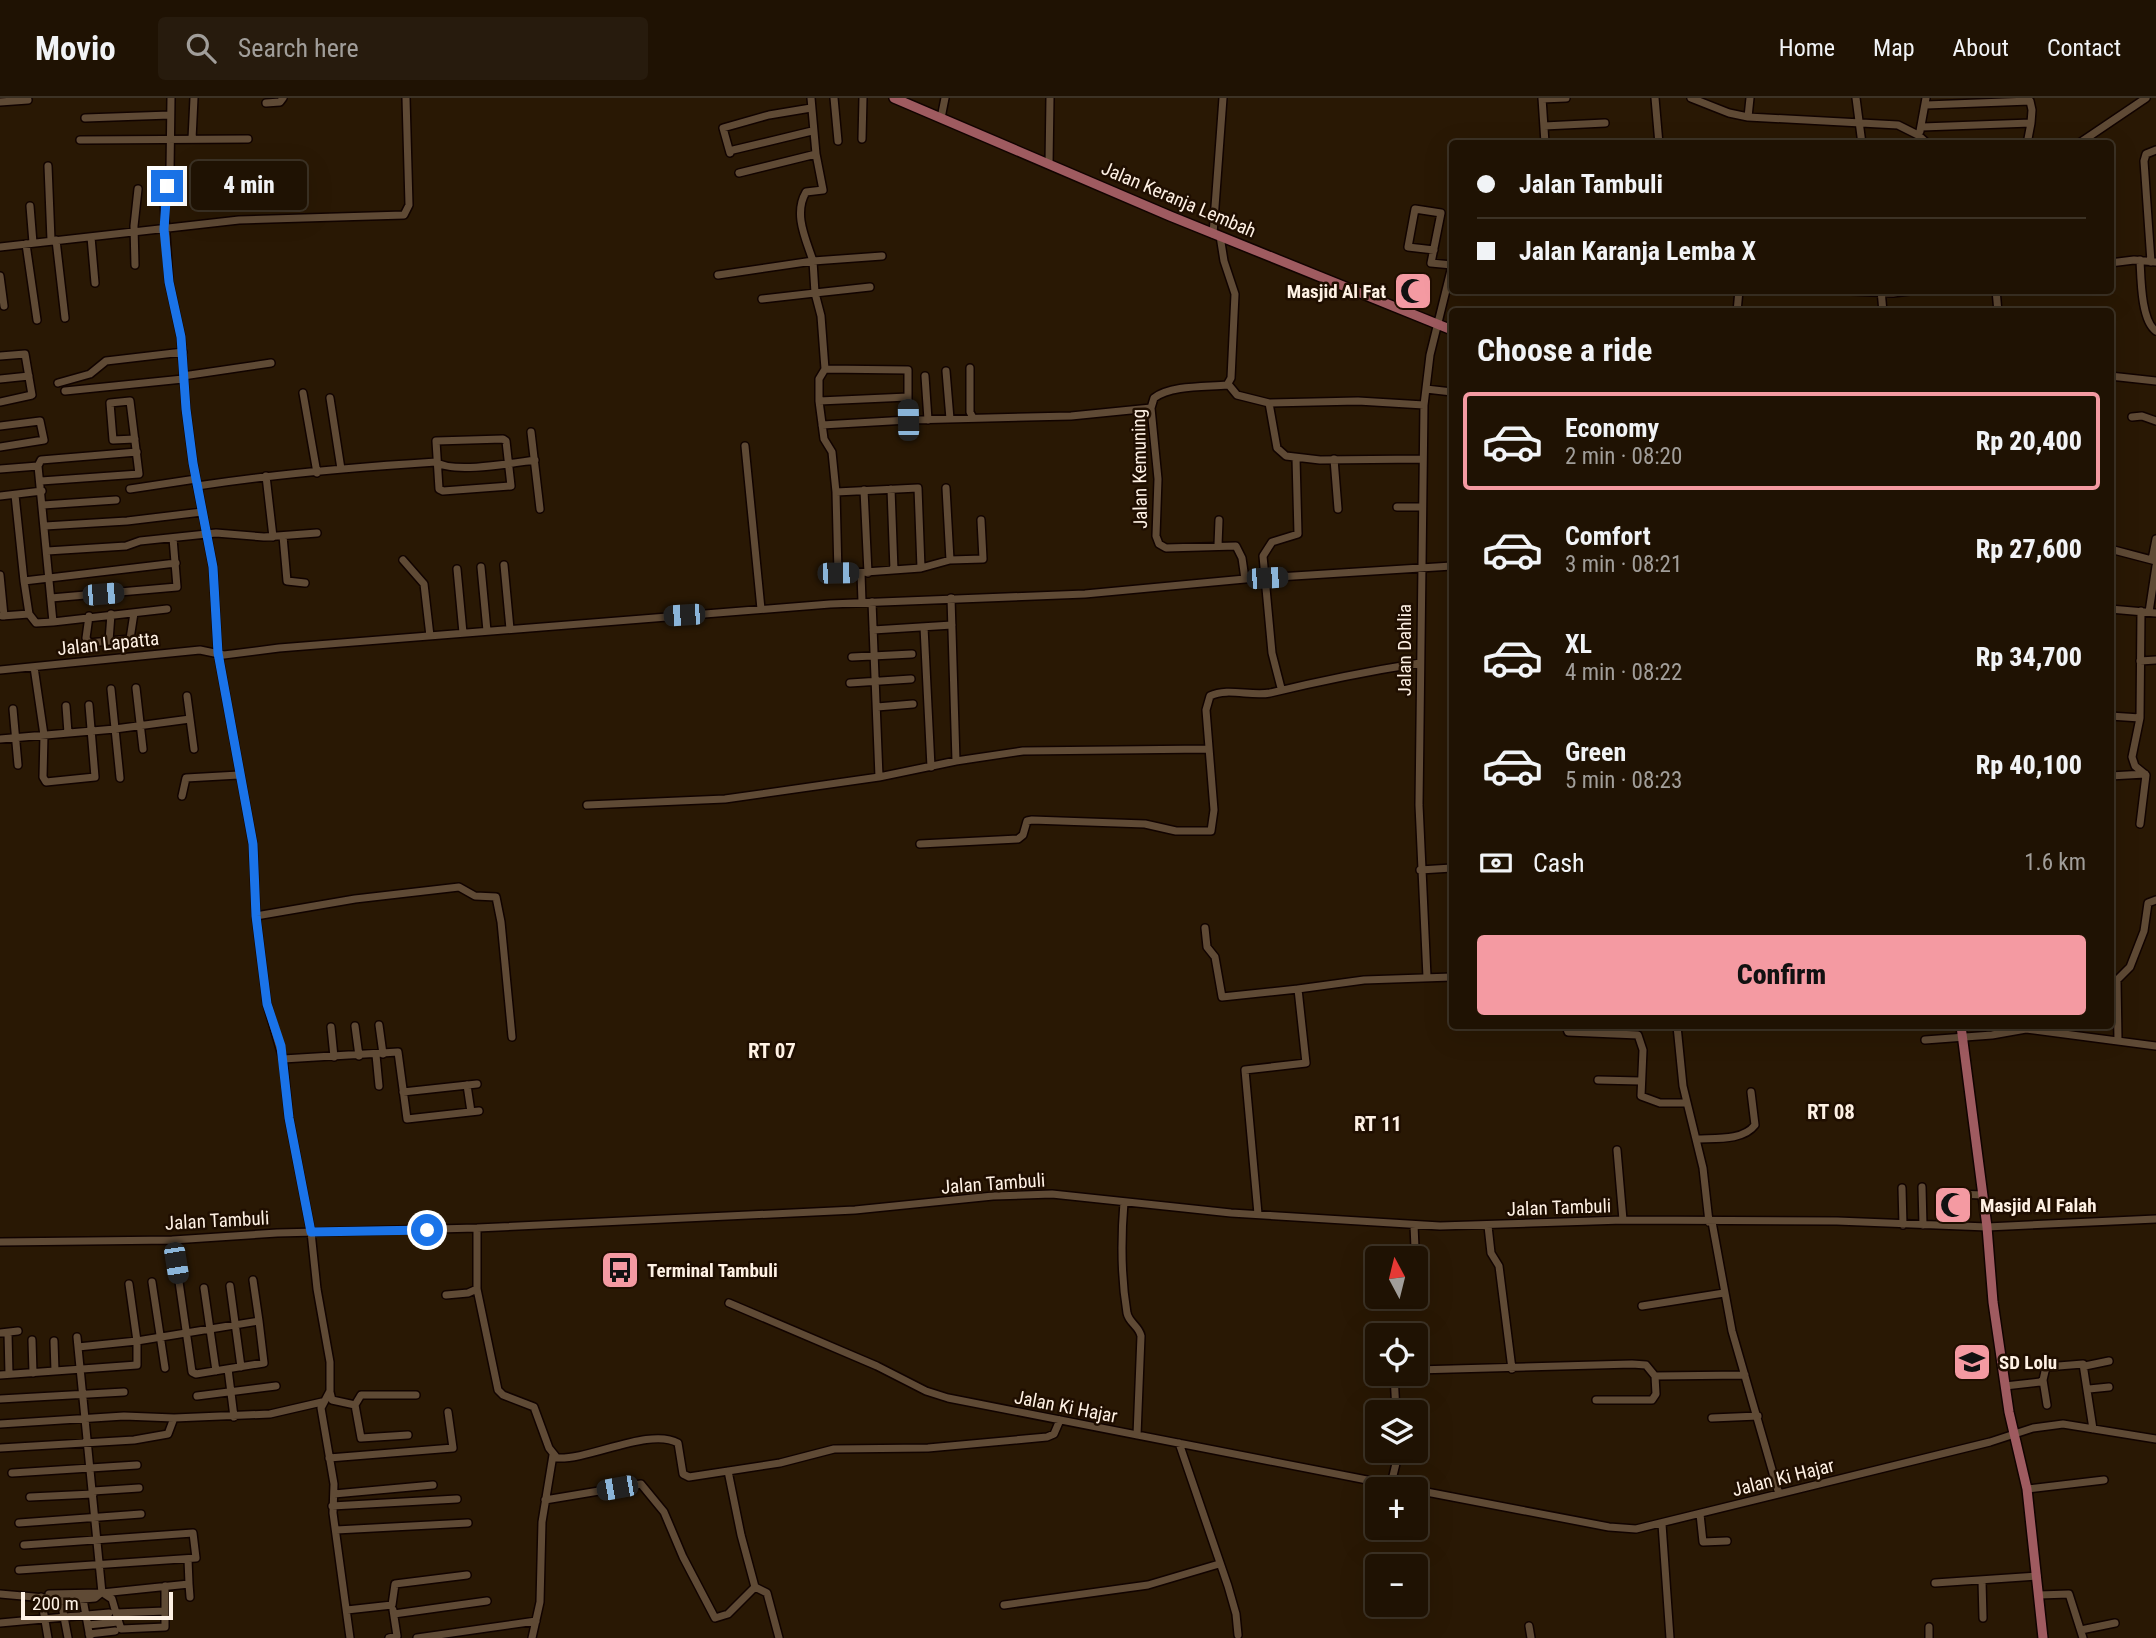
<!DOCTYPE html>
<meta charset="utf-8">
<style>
:root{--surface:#1f1203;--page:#271b0d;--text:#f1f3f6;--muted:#a19e9a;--line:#3c3225;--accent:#f49aa2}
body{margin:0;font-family:"Roboto Condensed",sans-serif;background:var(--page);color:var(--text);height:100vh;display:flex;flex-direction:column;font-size:26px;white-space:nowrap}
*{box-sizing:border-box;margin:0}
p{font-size:23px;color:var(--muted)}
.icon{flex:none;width:38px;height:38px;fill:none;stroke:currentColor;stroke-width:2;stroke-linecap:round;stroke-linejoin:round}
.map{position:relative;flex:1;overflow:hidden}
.panel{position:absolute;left:1449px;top:210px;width:665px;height:721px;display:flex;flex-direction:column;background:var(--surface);border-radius:7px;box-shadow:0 7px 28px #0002,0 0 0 2px var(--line)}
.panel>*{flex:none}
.hud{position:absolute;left:1449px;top:42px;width:665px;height:154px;border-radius:7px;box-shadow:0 7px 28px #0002,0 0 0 2px var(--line);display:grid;align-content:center;height:154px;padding:0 28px;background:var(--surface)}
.needle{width:46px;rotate:353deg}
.tools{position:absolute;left:1365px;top:1148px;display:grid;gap:14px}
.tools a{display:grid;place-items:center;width:63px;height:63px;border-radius:7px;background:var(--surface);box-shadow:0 7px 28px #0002,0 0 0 2px var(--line);font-size:35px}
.scale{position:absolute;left:21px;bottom:18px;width:152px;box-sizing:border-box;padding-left:7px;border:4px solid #fef1e4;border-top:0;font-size:19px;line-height:24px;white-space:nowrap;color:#fef1e4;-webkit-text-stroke:5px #1f0e00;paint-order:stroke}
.end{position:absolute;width:32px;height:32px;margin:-16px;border:9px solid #1a73e8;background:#fff;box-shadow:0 0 0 4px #fff}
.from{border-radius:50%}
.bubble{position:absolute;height:49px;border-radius:7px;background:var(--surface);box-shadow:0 7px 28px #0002,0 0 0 2px var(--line);font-size:23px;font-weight:800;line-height:49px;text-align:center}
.car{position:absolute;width:21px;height:42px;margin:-21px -10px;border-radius:9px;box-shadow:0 0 5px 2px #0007;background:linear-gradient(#222 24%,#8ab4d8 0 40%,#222 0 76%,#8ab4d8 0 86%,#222 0)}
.hud b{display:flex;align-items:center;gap:24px;height:66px;font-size:26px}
.hud b+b{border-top:2px solid var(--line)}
.hud i{width:18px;height:18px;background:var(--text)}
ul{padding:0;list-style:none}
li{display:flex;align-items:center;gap:21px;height:98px;margin:0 14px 10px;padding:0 14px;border:4px solid transparent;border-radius:7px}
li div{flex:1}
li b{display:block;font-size:26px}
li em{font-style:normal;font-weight:800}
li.active{border-color:var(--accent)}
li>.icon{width:63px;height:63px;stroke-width:1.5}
h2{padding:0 28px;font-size:32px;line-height:84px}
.pay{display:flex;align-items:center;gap:18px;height:77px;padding:0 28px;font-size:26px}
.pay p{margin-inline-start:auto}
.primary-button{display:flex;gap:14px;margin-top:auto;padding:14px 28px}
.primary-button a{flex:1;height:80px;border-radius:7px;background:var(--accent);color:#111;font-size:28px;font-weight:800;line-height:80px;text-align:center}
header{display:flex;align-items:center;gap:42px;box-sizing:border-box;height:98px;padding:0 35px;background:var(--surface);border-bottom:2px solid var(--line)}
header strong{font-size:33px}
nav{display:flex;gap:38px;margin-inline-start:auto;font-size:24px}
.search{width:490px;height:63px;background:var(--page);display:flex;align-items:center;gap:18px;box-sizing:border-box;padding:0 24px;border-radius:7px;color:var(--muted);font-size:26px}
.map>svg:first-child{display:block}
</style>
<header>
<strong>Movio</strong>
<div class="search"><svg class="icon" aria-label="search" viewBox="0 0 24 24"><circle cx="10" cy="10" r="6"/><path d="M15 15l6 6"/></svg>Search here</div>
<nav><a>Home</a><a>Map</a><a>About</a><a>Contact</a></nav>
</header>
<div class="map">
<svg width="2156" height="1540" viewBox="0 0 2156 1540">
<rect width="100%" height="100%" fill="#291804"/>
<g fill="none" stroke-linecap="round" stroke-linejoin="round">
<defs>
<path id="minor" d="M171 0 170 72 164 104 169 184 181 239 186 311 193 365 213 469 218 555 253 746 256 818 267 906 283 961 289 1020 311 1134 317 1191 330 1264V1293L321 1310 334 1386 333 1415 350 1540
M834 0 838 43
M1542 0 1545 45
M1655 0 1659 46
M1691 0 1729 15 1748 19
M1750 0 1748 19 1898 27 1918 37 1928 46
M1856 0 1862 46
M1542 1 1566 0
M0 4 28 2
M266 5 280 4 283 0
M1926 7 2030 3 2032 12 2031 25
M85 20 170 17
M941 20 945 0
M1544 28 1605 25
M1922 29 2031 25 2027 46
M1920 33 1926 0
M192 41 194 0
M862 41 863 0
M80 42 248 41
M2078 46 2146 0
M733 52 812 33
M730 55 723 30 769 17 811 10
M816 56 823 92 806 94C793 116 806 141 813 163L882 158
M1049 66 1050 0
M48 68 51 142
M739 75 816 56 811 0
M30 108 33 145
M1213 136 1223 0
M1220 138 1224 163 1235 196 1231 280 1227 287C1206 289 1171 287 1154 300L1151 310 1158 381 1156 438 1159 446 1166 450 1236 448 1242 460 1245 481
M91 139 95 185
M56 142 65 220
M26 146 37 222
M0 149 239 122 404 117 409 107 406 0
M1434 152 1408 149 1415 111 1441 115 1431 165 1452 167
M2140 162C2141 180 2141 223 2156 233
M2151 164 2144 63 2146 56 2156 52
M2110 165 2134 162 2156 164
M135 167 134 128 138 91
M718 177 813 163 815 195 870 189
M0 178 4 208
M1831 192 1893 195 1918 192
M1881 192 1883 214
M1996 192 1998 214
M762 201 815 195 821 218 825 271 819 281V303L824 341 832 354 836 394
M1737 214 1739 192
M0 258 25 256 32 297 0 304
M970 270V314L973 320
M825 271 908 272V322L1071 318 1151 310
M946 273 950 321
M183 278 271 265
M925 278 928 322
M2110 278 2156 283
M0 281 29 278
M58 285 90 276 106 263 183 254
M1228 286 1237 297 1269 305 1277 350 1286 358 1320 362 1423 361
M1426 291 1452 294
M65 293 183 281
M303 295 317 375
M330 300 341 371
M819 303 908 299
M1269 305 1358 303 1424 307
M2132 319 2142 318 2156 323
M822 327 908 322
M0 328 40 323 44 342 0 349
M531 334 540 411
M503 341 506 343 511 388 443 393 439 391 436 343Z
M745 348 761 511
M1334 361 1338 411
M38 368 53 524 167 511
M0 371 38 368 41 362 137 354
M266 378 273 439
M41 383 139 376 130 303 110 305 113 342 135 341
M197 388C276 376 356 369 436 364 453 376 513 365 535 362
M946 390 950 462
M130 391 196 381
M891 391 894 472
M864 392 868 475
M15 397 24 483 176 465
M0 398 42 393
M43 407 116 402
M1397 409H1422
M45 428 127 423 202 414
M283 438 287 483 305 485
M1218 447 1219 422
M2110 451 2156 463
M47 453 126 448 140 443 216 435 264 439 317 435
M403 462 424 486 430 538
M2152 462 2156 441
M504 467 510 531
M481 469 487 533
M921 470 918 390 836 394 838 476 921 470 950 462 983 461 981 422
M457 471 463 535
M861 475 862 504
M0 477 4 518
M24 483 29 516 36 525 53 524
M51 500 177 489 173 440
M951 500 956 663
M872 504 879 679
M2110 511 2156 515
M2149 514 2156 468
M2 518 29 516
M89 518 86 540 89 545 130 541 134 515
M924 529 931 669
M873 532 952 527
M109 543 111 516
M852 559 912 556
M2140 563 2156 562
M34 569 44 637 43 679 46 684 95 679 89 607
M0 572 200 552 224 557 279 550 830 506 1085 496 1245 481 1452 468
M850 585 911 581
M136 590 143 651
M1281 590 1272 555 1263 458 1272 444 1298 436 1296 360
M111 591 120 680
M187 598 194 651
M66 608 68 635
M877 609 913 606
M13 611 18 667
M2110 618 2140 620
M0 641 115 631 190 621
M2110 678 2145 676
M182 698 186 680 239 677
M587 707 725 701 879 679 956 663 1023 653 1208 651
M2140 726 2146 677 2135 668 2132 659 2140 620 2141 513
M920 746 1018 741 1023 737 1027 723 1032 722 1145 726 1176 733H1211L1214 712 1206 612 1210 598C1228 589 1251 599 1270 595 1320 583 1369 573 1420 565
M1420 772 1452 770
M256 818 355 801 459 789 475 798 496 799 501 824 512 939
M1205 830 1207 849 1215 859 1222 899 1298 891
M1427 879 1419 707 1424 307 1430 257 1452 168
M379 927 383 956
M355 928 359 958
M1566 928 1568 934 1638 937 1643 952 1641 998 1660 1005H1687
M1677 928 1683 988 1703 1070 1709 1124
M331 929 334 959
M1925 942 1992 937 2026 931 2156 948
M2118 942 2117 882 2130 869 2144 833 2148 805 2156 802
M376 957 379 988
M283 961 398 954 407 1021 479 1013
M1598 982 1640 983
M467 987 471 1014
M403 994 477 986
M1697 1041C1715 1040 1743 1043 1755 1027L1751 994
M1617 1052 1623 1122
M1922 1089 1923 1127
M1902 1090 1903 1127
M1955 1096 1983 1097
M1124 1104C1121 1140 1121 1179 1127 1215 1129 1225 1139 1228 1141 1238L1137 1337
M1258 1116 1245 972 1306 965 1298 891 1364 882 1452 879
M1712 1124 1732 1233 1779 1396
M1414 1127 1416 1173
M1488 1128 1491 1155 1499 1168 1512 1271
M477 1130V1191L498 1292 503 1297 534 1309 549 1350 557 1360C590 1362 650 1329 678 1345L683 1376 689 1379 780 1365 834 1351 928 1350 1047 1339 1054 1336 1060 1322
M173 1142 192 1274 196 1276 264 1265 259 1223
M0 1144 173 1142 277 1135 477 1130 855 1112 993 1098 1052 1096 1231 1115 1440 1128 1623 1122 1837 1123 1987 1129 2156 1121
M152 1184 165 1270
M230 1188 241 1269
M204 1190 216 1273
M446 1197 468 1195 477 1191
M729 1205 877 1268 926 1293 948 1300 1413 1391
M1642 1208 1724 1195
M0 1235 18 1233
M8 1235 9 1276
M77 1239 102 1495
M32 1242 33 1275
M54 1243 55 1273
M78 1249 137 1243 129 1186
M2085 1268 2109 1263
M228 1271 234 1319
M1416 1272 1632 1266 1646 1267 1655 1278 1745 1277
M1394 1276 1396 1314
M0 1277 137 1267V1243L259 1223 253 1182
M2043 1282 2047 1307
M2005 1288 2040 1284 2043 1282 2046 1269 2083 1266 2093 1331
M2089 1291 2109 1289
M330 1294 332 1302 355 1307 361 1297H416
M197 1298 276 1288
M0 1301 124 1294
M1596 1302H1652L1656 1296 1655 1278
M355 1307 361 1340 408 1337
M1712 1320 1758 1318
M0 1326 124 1318 174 1320
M1179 1345 1228 1488 1236 1516 1238 1537
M0 1350 134 1342 168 1336 174 1320 270 1316 322 1304
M329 1360 453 1350 448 1314
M728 1373 741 1437 755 1489 767 1495 779 1540
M12 1375 137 1367
M1391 1386 1399 1353
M2027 1391 2104 1382
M1416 1392 1609 1429 1636 1431 1990 1344 2033 1330 2063 1326 2156 1341
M93 1393 139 1390
M334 1396 433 1387
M30 1399 93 1396
M545 1402 641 1386 664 1414 683 1459 715 1520 728 1516 755 1489
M332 1408 457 1401
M1700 1416 1703 1444 1727 1443
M19 1425 141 1416
M1662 1426 1670 1540
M336 1432 468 1425
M19 1472 196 1460 193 1435 24 1447
M1982 1483 1983 1520
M1935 1485 2037 1478
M189 1486 190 1499
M103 1495 112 1501 116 1515 165 1513V1488
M0 1496 45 1500 49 1504 95 1500 101 1495
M49 1496 102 1495 189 1486 188 1461
M2039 1497 2069 1496 2083 1540
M41 1499 48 1540
M83 1501 90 1540
M61 1503 68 1540
M1004 1507 1148 1487 1219 1466
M347 1512 392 1507 395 1486 467 1477
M116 1515 121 1531 165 1529V1513
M394 1516 487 1503
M0 1525 109 1515
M88 1527 118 1524
M1529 1528 1531 1540
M1929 1529V1540
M2081 1532 2115 1525
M89 1536 115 1533
M389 1540 397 1538 393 1512
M417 1540 536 1523
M532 1540 540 1504 542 1424 553 1357"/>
<path id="major" d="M894 0 1170 118 1452 232
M1961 928 1987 1129 1993 1204 2009 1314 2027 1391 2043 1540"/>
</defs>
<use href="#minor" stroke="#110300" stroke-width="10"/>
<use href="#major" stroke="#110300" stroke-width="12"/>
<use href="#minor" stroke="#5f4a35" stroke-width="7"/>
<use href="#major" stroke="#9f5b60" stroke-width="9"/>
</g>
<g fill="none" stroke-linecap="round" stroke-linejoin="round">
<path stroke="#1a73e8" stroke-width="9" d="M167 88 164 131 169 184 181 239 186 311 193 365 213 469 218 555 253 746 256 818 267 906 281 948 289 1020 311 1134 427 1132"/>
</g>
<defs>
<symbol id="mosque-square" viewBox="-11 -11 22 22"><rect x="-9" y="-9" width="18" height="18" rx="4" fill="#f49aa2" stroke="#1f0e00"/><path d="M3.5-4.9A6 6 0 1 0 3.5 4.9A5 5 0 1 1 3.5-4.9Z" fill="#111"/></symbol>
<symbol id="bus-square" viewBox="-11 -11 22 22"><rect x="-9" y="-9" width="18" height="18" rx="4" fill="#f49aa2" stroke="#1f0e00"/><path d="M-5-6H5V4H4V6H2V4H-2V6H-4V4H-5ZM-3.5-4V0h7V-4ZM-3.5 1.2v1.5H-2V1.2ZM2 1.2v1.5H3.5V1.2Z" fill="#111"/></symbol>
<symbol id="school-square" viewBox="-11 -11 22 22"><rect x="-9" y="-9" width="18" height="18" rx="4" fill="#f49aa2" stroke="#1f0e00"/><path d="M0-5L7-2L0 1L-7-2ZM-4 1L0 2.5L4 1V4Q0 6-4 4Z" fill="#111"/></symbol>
</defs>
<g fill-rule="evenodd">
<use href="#mosque-square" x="1391" y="171" width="44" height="44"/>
<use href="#mosque-square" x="1931" y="1085" width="44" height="44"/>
<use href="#bus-square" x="598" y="1150" width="44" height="44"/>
<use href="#school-square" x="1950" y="1242" width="44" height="44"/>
</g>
<g text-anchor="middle" stroke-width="5" stroke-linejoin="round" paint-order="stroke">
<g font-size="19" fill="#fef1e4" stroke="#1f0e00">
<text transform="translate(1179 101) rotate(23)" y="7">Jalan Keranja Lembah</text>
<text transform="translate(1139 371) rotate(-91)" y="7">Jalan Kemuning</text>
<text transform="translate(108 545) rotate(-6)" y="7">Jalan Lapatta</text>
<text transform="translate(1404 552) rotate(-90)" y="7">Jalan Dahlia</text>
<text transform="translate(993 1085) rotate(-4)" y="7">Jalan Tambuli</text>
<text transform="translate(1559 1109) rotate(-2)" y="7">Jalan Tambuli</text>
<text transform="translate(217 1122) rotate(-3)" y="7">Jalan Tambuli</text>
<text transform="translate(1066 1308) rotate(11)" y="7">Jalan Ki Hajar</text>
<text transform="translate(1783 1379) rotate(-14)" y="7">Jalan Ki Hajar</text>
</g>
<g font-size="19" font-weight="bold" fill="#fef1e4" stroke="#1f0e00" text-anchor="start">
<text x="1386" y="200" text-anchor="end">Masjid Al Fat</text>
<text x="1980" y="1114">Masjid Al Falah</text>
<text x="647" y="1179">Terminal Tambuli</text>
<text x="1999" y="1271">SD Lolu</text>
</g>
<g font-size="21" font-weight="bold" fill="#fef1e4" stroke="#1f0e00">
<text x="772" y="960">RT 07</text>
<text x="1831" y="1021">RT 08</text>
<text x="1378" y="1033">RT 11</text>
</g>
</g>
</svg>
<div class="tools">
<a><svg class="needle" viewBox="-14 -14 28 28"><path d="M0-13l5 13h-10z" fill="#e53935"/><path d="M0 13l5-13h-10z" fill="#a19e9a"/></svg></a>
<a><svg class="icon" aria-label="locate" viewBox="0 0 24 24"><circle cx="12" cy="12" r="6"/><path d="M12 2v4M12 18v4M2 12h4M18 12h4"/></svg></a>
<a><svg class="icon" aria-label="layers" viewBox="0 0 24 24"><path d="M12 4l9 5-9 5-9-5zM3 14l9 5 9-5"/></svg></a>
<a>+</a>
<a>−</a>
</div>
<div class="scale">200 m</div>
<i class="end from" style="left:427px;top:1132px"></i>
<i class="end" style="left:167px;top:88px"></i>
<div class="bubble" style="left:191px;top:63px;width:116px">4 min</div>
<i class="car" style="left:908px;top:322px;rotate:359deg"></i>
<i class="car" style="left:838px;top:475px;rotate:89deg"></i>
<i class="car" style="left:1267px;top:480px;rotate:87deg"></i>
<i class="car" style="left:103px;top:496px;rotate:85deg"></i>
<i class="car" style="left:684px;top:517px;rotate:266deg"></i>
<i class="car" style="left:176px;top:1165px;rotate:171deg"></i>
<i class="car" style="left:617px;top:1390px;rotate:260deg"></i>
<div class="hud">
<b><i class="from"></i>Jalan Tambuli</b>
<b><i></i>Jalan Karanja Lemba X</b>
</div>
<section class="panel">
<h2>Choose a ride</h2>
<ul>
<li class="active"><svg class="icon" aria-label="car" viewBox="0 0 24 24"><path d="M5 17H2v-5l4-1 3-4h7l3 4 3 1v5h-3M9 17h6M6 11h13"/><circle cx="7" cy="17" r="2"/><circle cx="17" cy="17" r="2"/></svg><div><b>Economy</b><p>2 min · 08:20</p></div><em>Rp 20,400</em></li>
<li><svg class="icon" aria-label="car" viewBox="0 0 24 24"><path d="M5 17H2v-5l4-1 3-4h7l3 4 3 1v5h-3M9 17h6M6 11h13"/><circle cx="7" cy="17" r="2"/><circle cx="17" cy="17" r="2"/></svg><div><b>Comfort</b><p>3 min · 08:21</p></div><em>Rp 27,600</em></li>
<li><svg class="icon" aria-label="car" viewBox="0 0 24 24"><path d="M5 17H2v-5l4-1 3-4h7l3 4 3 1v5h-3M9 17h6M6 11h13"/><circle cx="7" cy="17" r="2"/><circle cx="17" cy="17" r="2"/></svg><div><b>XL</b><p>4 min · 08:22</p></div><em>Rp 34,700</em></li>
<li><svg class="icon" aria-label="car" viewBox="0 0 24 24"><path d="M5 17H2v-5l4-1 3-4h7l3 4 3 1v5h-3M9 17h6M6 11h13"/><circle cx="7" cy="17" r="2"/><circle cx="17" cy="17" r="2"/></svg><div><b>Green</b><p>5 min · 08:23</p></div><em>Rp 40,100</em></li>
</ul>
<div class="pay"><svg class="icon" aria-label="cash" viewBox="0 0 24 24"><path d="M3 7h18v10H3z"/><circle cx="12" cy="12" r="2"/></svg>Cash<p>1.6 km</p></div>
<div class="primary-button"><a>Confirm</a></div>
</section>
</div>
